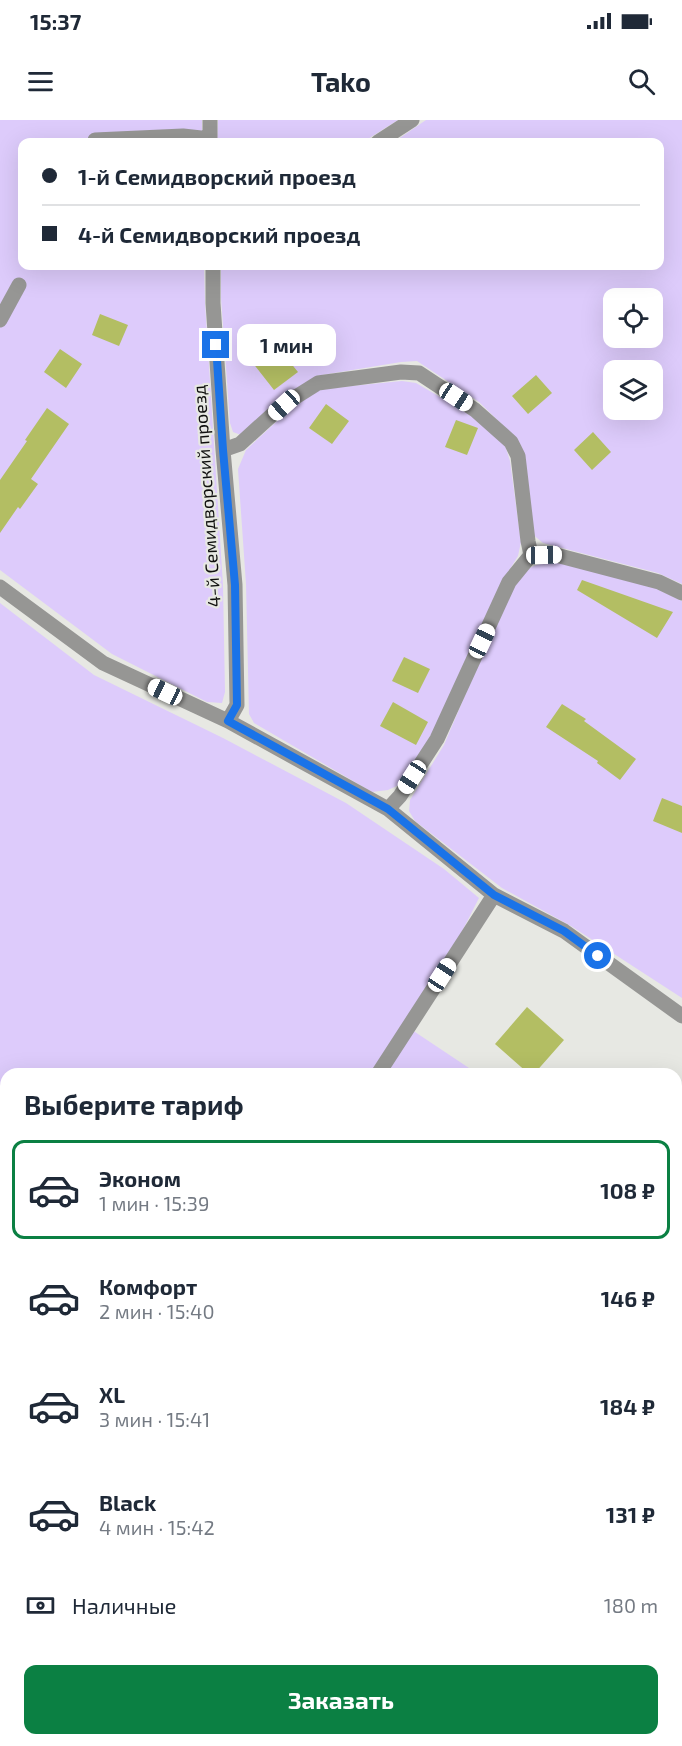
<!DOCTYPE html>
<html lang="ru">
<meta charset="utf-8">
<style>
:root{--surface:#fff;--page:#f6f6f7;--text:#1f2937;--muted:#747a83;--line:#e0e1e3;--accent:#0b8043}
body{margin:0;font-family:"Exo 2",sans-serif;background:var(--page);color:var(--text);height:100vh;display:flex;flex-direction:column;font-size:22px;white-space:nowrap}
*{box-sizing:border-box;margin:0}
p{font-size:20px;color:var(--muted)}
.icon{flex:none;width:33px;height:33px;fill:none;stroke:currentColor;stroke-width:2;stroke-linecap:round;stroke-linejoin:round}
.map{position:relative;flex:1;overflow:hidden}
.drawer{position:absolute;left:0px;top:948px;width:682px;height:678px;display:flex;flex-direction:column;background:var(--surface);border-radius:18px 18px 0 0;box-shadow:0 6px 24px #0002}
.drawer>*{flex:none}
.hud{position:absolute;left:18px;top:18px;width:646px;height:132px;border-radius:12px;box-shadow:0 6px 24px #0002;display:grid;align-content:center;height:132px;padding:0 24px;background:var(--surface)}
.buttons{position:absolute;left:603px;top:168px;display:grid;gap:12px}
.buttons a{display:grid;place-items:center;width:60px;height:60px;border-radius:12px;background:var(--surface);box-shadow:0 6px 24px #0002;font-size:30px}
.end{position:absolute;width:27px;height:27px;margin:-14px;border:8px solid #1a73e8;background:#fff;box-shadow:0 0 0 3px #fff}
.from{border-radius:50%}
.bubble{position:absolute;height:42px;border-radius:12px;background:var(--surface);box-shadow:0 6px 24px #0002;font-size:20px;font-weight:700;line-height:42px;text-align:center}
.car{position:absolute;width:18px;height:36px;margin:-18px -9px;border-radius:8px;box-shadow:0 0 4px 2px #0007;background:linear-gradient(#fff 24%,#345 0 40%,#fff 0 76%,#345 0 86%,#fff 0)}
.hud b{display:flex;align-items:center;gap:21px;height:57px;font-size:22px}
.hud b+b{border-top:2px solid var(--line)}
.hud i{width:15px;height:15px;background:var(--text)}
ul{padding:0;list-style:none}
li{display:flex;align-items:center;gap:18px;height:99px;margin:0 12px 9px;padding:0 12px;border:3px solid transparent;border-radius:12px}
li div{flex:1}
li b{display:block;font-size:22px}
li em{font-style:normal;font-weight:700}
li.active{border-color:var(--accent)}
li>.icon{width:54px;height:54px;stroke-width:1.5}
h2{padding:0 24px;font-size:27px;line-height:72px}
.pay{display:flex;align-items:center;gap:15px;height:66px;padding:0 24px;font-size:22px}
.pay p{margin-inline-start:auto}
.cta{display:flex;gap:12px;margin-top:auto;padding:12px 24px}
.cta a{flex:1;height:69px;border-radius:12px;background:var(--accent);color:#fff;font-size:24px;font-weight:700;line-height:69px;text-align:center}
.status{display:flex;justify-content:space-between;align-items:center;height:42px;padding:0 30px;background:var(--surface);direction:ltr}
.status svg{height:16px;fill:currentColor}
header{display:flex;justify-content:space-between;align-items:center;height:78px;padding:0 24px;background:var(--surface);font-size:27px;font-weight:700}
.map>svg:first-child{display:block}
</style>
<div class="status"><b>15:37</b><svg viewBox="0 0 49 12"><path d="M0 12V9h3v3zM5 12V6h3v6zM10 12V3h3v9zM15 12V0h3v12zM26 1h20v11H26zM47 4h2v5h-2z"/></svg></div>
<header><svg class="icon" aria-label="menu" viewBox="0 0 24 24"><path d="M4 6h16M4 12h16M4 18h16"/></svg>Tako<svg class="icon" aria-label="search" viewBox="0 0 24 24"><circle cx="10" cy="10" r="6"/><path d="M15 15l6 6"/></svg></header>
<div class="map">
<svg width="682" height="1626" viewBox="0 0 682 1626">
<rect width="100%" height="100%" fill="#e7e8e3"/>
<path fill="#ddcbfb" fill-rule="evenodd" d="M0 0H202V22H22V146H204L205 183 223 465 225 572 222 583 207 582 112 534 0 450Z
M218 0H398L363 22H217Z
M426 0H682V464L658 453 543 423 531 413 518 320 479 282 417 241 401 242 316 256 241 315 233 312 230 303 221 178V146H660V22H394ZM614 178H652V218H614ZM614 250H652V290H614Z
M402 261 416 263 478 299 504 322 510 341 521 422 518 436 502 462 435 617 401 664 388 670 372 672 254 603 249 594 246 464 238 349 246 330 290 289 321 269Z
M558 442 655 468 682 481V878L571 806 502 768 415 701 409 691 410 680 444 625 512 464C529 446 534 443 558 442Z
M0 483 94 555 223 618 346 683 444 749 479 778 412 910 478 954H6V1364L0 1373Z"/>
<path fill="#b3be63" d="M100 194 128 205 119 226 92 215Z
M272 220 298 252 274 270 249 238Z
M60 229 82 244 66 268 44 252Z
M536 255 552 273 528 294 512 276Z
M326 284 349 301 332 324 309 308Z
M47 288 69 304 31 359 38 364 20 389 18 387 0 413V360L27 321 25 320Z
M456 300 478 308 467 335 445 327Z
M593 312 611 332 592 350 574 330Z
M582 460 673 492 657 518 577 470Z
M404 537 430 549 418 573 392 561Z
M393 582 428 602 416 625 380 606Z
M562 584 586 599 584 601 636 639 620 660 597 643 598 641 546 607Z
M662 678 682 686V713L653 701Z
M527 887 564 920 534 954H529L495 924Z"/>
<g fill="none" stroke-linecap="round" stroke-linejoin="round">
<path stroke="#969694" stroke-width="15" d="M95 20 183 16 210 19
M210 22V0
M378 22 412 0
M213 146V183L223 330 235 465 237 585 228 601
M0 200 19 165
M223 330 240 324 283 285 318 263 401 252 419 253 475 290 511 322 518 336 528 421 531 435 509 462 437 619 400 676 388 689
M531 435H556L659 462 682 473
M0 467 103 543 228 601 388 689 494 775 564 811 682 896
M378 954 494 775
M676 1031 682 1024
M0 1400 6 1391
M257 1626 260 1620"/>
</g>
<g fill="none" stroke-linecap="round" stroke-linejoin="round">
<path stroke="#1a73e8" stroke-width="8" d="M216 225 223 330 235 465 237 585 228 601 388 689 494 775 564 811 598 836"/>
</g>
<g text-anchor="middle" stroke-width="4.5" stroke-linejoin="round" paint-order="stroke">
<g font-size="18" fill="#10100f" stroke="#e7e8e3">
<text transform="translate(207 376) rotate(-94)" y="6">4-й Семидворский проезд</text>
</g>
</g>
</svg>
<div class="buttons">
<a><svg class="icon" aria-label="locate" viewBox="0 0 24 24"><circle cx="12" cy="12" r="6"/><path d="M12 2v4M12 18v4M2 12h4M18 12h4"/></svg></a>
<a><svg class="icon" aria-label="layers" viewBox="0 0 24 24"><path d="M12 4l9 5-9 5-9-5zM3 14l9 5 9-5"/></svg></a>
</div>
<i class="end from" style="left:598px;top:836px"></i>
<i class="end" style="left:216px;top:225px"></i>
<div class="bubble" style="left:237px;top:204px;width:99px">1 мин</div>
<i class="car" style="left:456px;top:277px;rotate:123deg"></i>
<i class="car" style="left:284px;top:285px;rotate:228deg"></i>
<i class="car" style="left:544px;top:435px;rotate:89deg"></i>
<i class="car" style="left:482px;top:521px;rotate:25deg"></i>
<i class="car" style="left:165px;top:572px;rotate:295deg"></i>
<i class="car" style="left:412px;top:657px;rotate:213deg"></i>
<i class="car" style="left:442px;top:855px;rotate:33deg"></i>
<div class="hud">
<b><i class="from"></i>1-й Семидворский проезд</b>
<b><i></i>4-й Семидворский проезд</b>
</div>
<section class="drawer">
<h2>Выберите тариф</h2>
<ul>
<li class="active"><svg class="icon" aria-label="car" viewBox="0 0 24 24"><path d="M5 17H2v-5l4-1 3-4h7l3 4 3 1v5h-3M9 17h6M6 11h13"/><circle cx="7" cy="17" r="2"/><circle cx="17" cy="17" r="2"/></svg><div><b>Эконом</b><p>1 мин · 15:39</p></div><em>108 ₽</em></li>
<li><svg class="icon" aria-label="car" viewBox="0 0 24 24"><path d="M5 17H2v-5l4-1 3-4h7l3 4 3 1v5h-3M9 17h6M6 11h13"/><circle cx="7" cy="17" r="2"/><circle cx="17" cy="17" r="2"/></svg><div><b>Комфорт</b><p>2 мин · 15:40</p></div><em>146 ₽</em></li>
<li><svg class="icon" aria-label="car" viewBox="0 0 24 24"><path d="M5 17H2v-5l4-1 3-4h7l3 4 3 1v5h-3M9 17h6M6 11h13"/><circle cx="7" cy="17" r="2"/><circle cx="17" cy="17" r="2"/></svg><div><b>XL</b><p>3 мин · 15:41</p></div><em>184 ₽</em></li>
<li><svg class="icon" aria-label="car" viewBox="0 0 24 24"><path d="M5 17H2v-5l4-1 3-4h7l3 4 3 1v5h-3M9 17h6M6 11h13"/><circle cx="7" cy="17" r="2"/><circle cx="17" cy="17" r="2"/></svg><div><b>Black</b><p>4 мин · 15:42</p></div><em>131 ₽</em></li>
</ul>
<div class="pay"><svg class="icon" aria-label="cash" viewBox="0 0 24 24"><path d="M3 7h18v10H3z"/><circle cx="12" cy="12" r="2"/></svg>Наличные<p>180 m</p></div>
<div class="cta"><a>Заказать</a></div>
</section>
</div>
